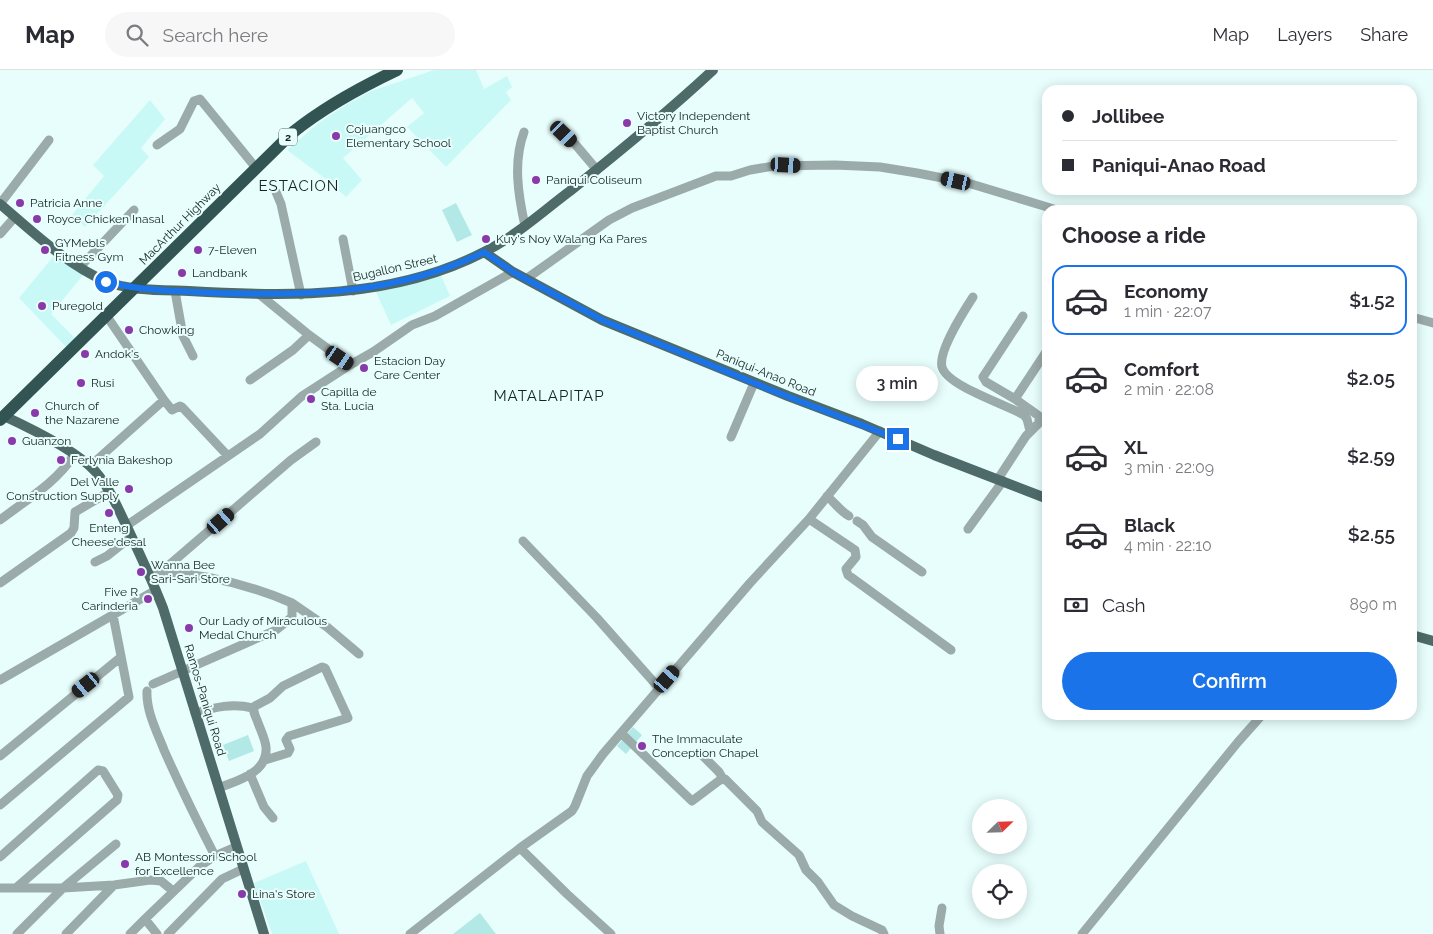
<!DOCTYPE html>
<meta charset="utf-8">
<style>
:root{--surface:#fff;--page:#f7f7f7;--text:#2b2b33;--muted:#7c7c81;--line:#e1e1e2;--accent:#1a73e8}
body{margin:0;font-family:Raleway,sans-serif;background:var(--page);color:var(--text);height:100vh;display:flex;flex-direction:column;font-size:19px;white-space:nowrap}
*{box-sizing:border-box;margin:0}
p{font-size:16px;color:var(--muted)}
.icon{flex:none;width:28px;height:28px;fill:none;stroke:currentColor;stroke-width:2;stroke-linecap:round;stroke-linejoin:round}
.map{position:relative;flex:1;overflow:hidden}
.details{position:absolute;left:1042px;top:135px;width:375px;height:515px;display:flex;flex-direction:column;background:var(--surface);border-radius:15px;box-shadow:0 2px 12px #0003}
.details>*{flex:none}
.top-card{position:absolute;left:1042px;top:15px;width:375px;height:110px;border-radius:15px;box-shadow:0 2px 12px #0003;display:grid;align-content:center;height:110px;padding:0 20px;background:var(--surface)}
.needle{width:32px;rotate:67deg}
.fabs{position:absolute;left:972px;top:729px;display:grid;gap:10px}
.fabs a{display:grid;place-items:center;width:55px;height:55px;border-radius:50%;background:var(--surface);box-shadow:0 2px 12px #0003;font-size:25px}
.end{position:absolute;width:22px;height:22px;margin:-11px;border:6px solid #1a73e8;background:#fff;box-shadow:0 0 0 2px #fff}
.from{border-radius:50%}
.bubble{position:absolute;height:35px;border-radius:18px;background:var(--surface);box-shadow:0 2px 12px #0003;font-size:16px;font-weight:600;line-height:35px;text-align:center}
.car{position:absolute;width:15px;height:30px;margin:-15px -8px;border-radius:6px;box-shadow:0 0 4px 1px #0007;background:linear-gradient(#222 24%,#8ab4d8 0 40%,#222 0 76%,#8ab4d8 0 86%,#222 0)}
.top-card b{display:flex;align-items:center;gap:18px;height:48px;font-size:19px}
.top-card b+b{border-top:1px solid var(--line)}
.top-card i{width:12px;height:12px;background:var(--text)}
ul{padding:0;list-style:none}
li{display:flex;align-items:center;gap:15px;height:70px;margin:0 10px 8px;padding:0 10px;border:2px solid transparent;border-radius:15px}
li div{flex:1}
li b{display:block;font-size:19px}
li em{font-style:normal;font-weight:600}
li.active{border-color:var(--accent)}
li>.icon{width:45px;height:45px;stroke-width:1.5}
h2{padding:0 20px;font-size:22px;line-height:60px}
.pay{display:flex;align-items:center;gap:12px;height:55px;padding:0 20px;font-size:19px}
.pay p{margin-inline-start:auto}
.action{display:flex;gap:10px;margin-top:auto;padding:10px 20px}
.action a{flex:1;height:58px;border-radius:30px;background:var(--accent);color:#fff;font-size:20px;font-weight:600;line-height:58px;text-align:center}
header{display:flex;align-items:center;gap:30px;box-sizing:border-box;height:70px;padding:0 25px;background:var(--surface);border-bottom:1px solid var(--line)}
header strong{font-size:24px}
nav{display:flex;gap:28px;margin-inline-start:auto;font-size:18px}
.search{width:350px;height:45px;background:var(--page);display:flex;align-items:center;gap:12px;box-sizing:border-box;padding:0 18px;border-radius:28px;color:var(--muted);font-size:19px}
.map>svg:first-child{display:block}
</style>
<header>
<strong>Map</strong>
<div class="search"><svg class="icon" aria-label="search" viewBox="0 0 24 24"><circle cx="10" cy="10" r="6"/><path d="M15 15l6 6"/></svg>Search here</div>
<nav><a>Map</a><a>Layers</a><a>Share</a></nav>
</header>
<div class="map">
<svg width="1433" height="864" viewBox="0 0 1433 864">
<rect width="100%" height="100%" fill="#e7fefc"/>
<path fill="#c9f9f6" d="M434 0H476L484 19 507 6 512 17 506 22 511 30 446 97 407 57 424 43 412 28 343 88 362 110 346 127 327 110 287 80 320 52 349 33 371 21Z
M150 30 165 49 141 78 149 87 85 157 72 145 104 106 93 95Z
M57 182 84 204 51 244 75 268 66 277 19 228Z
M440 203 450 226 391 255 375 220Z
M306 791 339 864H272L254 813Z"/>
<path fill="#b2e9e6" d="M456 133 472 165 457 172 442 140Z
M633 657 642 665 626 684 617 676Z
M248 665 254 681 229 691 223 675Z
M480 843 496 864H453Z"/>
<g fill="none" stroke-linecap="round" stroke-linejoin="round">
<path stroke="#9babaa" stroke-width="9" d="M524 62C513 92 518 124 525 156
M561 62 575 74 597 100
M157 75 180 59 194 31 200 29 256 98
M276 122 281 134 301 225
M0 134 49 70
M0 164 15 147
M343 169 353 221
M80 197 134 140
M526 209 609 150 632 138 716 106H731L750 100 774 96 835 95 880 97 917 103 968 113 1057 140
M175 221 183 266 193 286
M259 224 309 265 350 295
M973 227C964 241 938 281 942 297 947 316 1007 335 1024 345L1027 349 1030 361
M106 245 164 330
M1412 247 1433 253
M250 310 293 280 309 265
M1015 329 986 312 983 307 1023 246
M731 367 754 313
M90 396 164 330 172 340 180 336 182 337 228 386
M998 409 1026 366 1039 353V346L1015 329 1048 279
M827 426C836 434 839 440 849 446
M809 449 855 480 856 487 846 499 848 505 951 580
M0 450C26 430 56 413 74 385
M857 451 863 455 872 467 922 502
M126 456 260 364 302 326 350 295 373 282 412 255 435 246 513 202
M968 459 1003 411
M523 471 597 548 659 618
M95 492 107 486 131 467
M151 507 161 502 291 390 316 372
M0 513 71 463 74 458 75 442 109 422
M292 533 327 557 359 584
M0 610 156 520
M153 614 276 560 292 547V533C250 515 207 504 161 502
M147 621C146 641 157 662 164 680 180 716 197 751 215 786
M195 643C216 637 232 633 253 638
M621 663 692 731 720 710 725 709 757 741 762 752 799 785 806 800 818 812 834 835 852 846 882 860 884 864
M699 682 719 702 723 709
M0 686 121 587
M250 704 264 737 273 748
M219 718C238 710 268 703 266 677 265 668 260 659 257 650 255 645 252 641 255 636L270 628 283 616 322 597 325 598 348 648 289 666 286 670 290 679 288 683 265 690
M0 735 129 627 113 545
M520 778 567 824 611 864
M0 787 98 700 103 701 118 725 117 730 16 818
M0 818H63L114 815 150 810 161 811 173 821
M145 849 200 796 215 786 236 777
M17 864 63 818 116 774
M66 864 114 815
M130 864 145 849 157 864
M168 864 222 809 243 799
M410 864 520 778 572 741 575 736 587 706 603 684 750 513 809 449 880 361
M940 864 939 856 942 838
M1082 864 1238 672 1262 645"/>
<path stroke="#4e6b69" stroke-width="10" d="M0 134C32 161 66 194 105 211 128 221 164 220 189 221 289 227 393 229 484 182 516 166 542 142 570 121 619 82 667 43 713 0
M484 182 513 202 602 250 788 326 862 354 934 385 1048 429
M4 346C30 358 76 381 95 401 110 418 119 441 129 461 141 487 153 512 163 538L264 864
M1412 565 1433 571"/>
<path stroke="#325452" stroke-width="12" d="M0 350 292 63C324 37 359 18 397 0"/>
</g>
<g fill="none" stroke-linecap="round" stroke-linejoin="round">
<path stroke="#1a73e8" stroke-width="6" d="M106 212C142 221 180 221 216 223 310 226 398 224 484 182L513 202 602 250 771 320 898 369"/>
</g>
<g fill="#8939a9" stroke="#e7fefc" stroke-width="2">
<circle cx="627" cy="53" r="5"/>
<circle cx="336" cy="66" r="5"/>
<circle cx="536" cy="110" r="5"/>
<circle cx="20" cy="133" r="5"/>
<circle cx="37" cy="149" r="5"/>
<circle cx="486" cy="169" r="5"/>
<circle cx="45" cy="180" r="5"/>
<circle cx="198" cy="180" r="5"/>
<circle cx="182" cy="203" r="5"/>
<circle cx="42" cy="236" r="5"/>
<circle cx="129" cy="260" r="5"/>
<circle cx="85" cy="284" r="5"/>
<circle cx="364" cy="298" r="5"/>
<circle cx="81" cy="313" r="5"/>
<circle cx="311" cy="329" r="5"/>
<circle cx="35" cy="343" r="5"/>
<circle cx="12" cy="371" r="5"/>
<circle cx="61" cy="390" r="5"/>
<circle cx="129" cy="419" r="5"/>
<circle cx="109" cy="443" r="5"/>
<circle cx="141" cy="502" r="5"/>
<circle cx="148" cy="529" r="5"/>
<circle cx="189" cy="558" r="5"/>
<circle cx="642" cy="676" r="5"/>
<circle cx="125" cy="794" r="5"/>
<circle cx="242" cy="824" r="5"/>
</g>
<g text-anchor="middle" stroke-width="4" stroke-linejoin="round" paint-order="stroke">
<rect fill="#e7fefc" stroke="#556665" stroke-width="1" x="279" y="58.5" width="18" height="17" rx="4"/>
<g font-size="11" font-weight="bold" fill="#162524">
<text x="288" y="71">2</text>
</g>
<g font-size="12" fill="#162524" stroke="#e7fefc" text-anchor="start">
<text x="637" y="50">Victory Independent<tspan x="637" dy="14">Baptist Church</tspan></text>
<text x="346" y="63">Cojuangco<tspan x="346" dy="14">Elementary School</tspan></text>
<text x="546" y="114">Paniqui Coliseum</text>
<text x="30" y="137">Patricia Anne</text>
<text x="47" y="153">Royce Chicken Inasal</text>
<text x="496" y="173">Kuy's Noy Walang Ka Pares</text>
<text x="55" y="177">GYMebls<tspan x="55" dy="14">Fitness Gym</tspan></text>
<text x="208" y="184">7-Eleven</text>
<text x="192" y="207">Landbank</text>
<text x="52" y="240">Puregold</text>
<text x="139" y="264">Chowking</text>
<text x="95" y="288">Andok's</text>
<text x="374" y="295">Estacion Day<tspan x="374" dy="14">Care Center</tspan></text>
<text x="91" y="317">Rusi</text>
<text x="321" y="326">Capilla de<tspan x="321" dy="14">Sta. Lucia</tspan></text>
<text x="45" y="340">Church of<tspan x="45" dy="14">the Nazarene</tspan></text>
<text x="22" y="375">Guanzon</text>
<text x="71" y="394">Ferlynia Bakeshop</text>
<text x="119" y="416" text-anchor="end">Del Valle<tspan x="119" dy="14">Construction Supply</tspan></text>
<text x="109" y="462" text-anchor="middle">Enteng<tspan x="109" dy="14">Cheese'desal</tspan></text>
<text x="151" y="499">Wanna Bee<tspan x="151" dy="14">Sari-Sari Store</tspan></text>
<text x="138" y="526" text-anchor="end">Five R<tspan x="138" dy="14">Carinderia</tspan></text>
<text x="199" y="555">Our Lady of Miraculous<tspan x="199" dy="14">Medal Church</tspan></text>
<text x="652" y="673">The Immaculate<tspan x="652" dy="14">Conception Chapel</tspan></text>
<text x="135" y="791">AB Montessori School<tspan x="135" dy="14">for Excellence</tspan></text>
<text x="252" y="828">Lina's Store</text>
</g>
<g font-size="12" fill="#162524" stroke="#e7fefc">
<text transform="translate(180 154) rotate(-45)" y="4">MacArthur Highway</text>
<text transform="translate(395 198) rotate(-13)" y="4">Bugallon Street</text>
<text transform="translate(766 303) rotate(22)" y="4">Paniqui-Anao Road</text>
<text transform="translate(205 630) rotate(73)" y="4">Ramos-Paniqui Road</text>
</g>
<g font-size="15" letter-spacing="1" fill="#162524" stroke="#e7fefc">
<text x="299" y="121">ESTACION</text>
<text x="549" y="331">MATALAPITAP</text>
</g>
</g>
</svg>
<div class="fabs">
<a><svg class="needle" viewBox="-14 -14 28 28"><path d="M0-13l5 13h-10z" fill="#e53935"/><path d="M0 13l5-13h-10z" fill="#7c7c81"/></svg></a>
<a><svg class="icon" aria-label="locate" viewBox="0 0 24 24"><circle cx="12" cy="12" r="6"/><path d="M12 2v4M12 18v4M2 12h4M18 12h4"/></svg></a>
</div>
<i class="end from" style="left:106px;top:212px"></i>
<i class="end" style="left:898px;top:369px"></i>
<div class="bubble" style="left:856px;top:296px;width:82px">3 min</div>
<i class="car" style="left:564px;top:64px;rotate:134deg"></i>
<i class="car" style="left:786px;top:95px;rotate:93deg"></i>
<i class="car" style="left:956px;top:111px;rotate:283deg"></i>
<i class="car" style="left:340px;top:288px;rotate:124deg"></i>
<i class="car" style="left:221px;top:451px;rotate:49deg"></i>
<i class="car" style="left:667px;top:609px;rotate:41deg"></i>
<i class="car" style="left:86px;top:615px;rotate:231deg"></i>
<div class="top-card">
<b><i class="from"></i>Jollibee</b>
<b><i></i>Paniqui-Anao Road</b>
</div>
<section class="details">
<h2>Choose a ride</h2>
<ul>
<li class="active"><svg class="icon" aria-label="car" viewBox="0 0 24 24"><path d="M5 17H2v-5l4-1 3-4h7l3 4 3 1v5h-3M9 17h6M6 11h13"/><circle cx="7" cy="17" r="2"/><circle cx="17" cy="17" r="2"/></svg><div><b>Economy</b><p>1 min · 22:07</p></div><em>$1.52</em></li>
<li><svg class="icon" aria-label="car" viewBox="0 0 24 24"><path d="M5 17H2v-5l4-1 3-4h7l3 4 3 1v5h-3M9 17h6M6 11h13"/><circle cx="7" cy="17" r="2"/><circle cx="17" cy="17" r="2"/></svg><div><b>Comfort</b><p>2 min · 22:08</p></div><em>$2.05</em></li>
<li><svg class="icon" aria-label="car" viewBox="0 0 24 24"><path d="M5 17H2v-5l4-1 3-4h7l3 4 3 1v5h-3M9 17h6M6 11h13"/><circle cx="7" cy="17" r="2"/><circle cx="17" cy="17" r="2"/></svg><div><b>XL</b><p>3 min · 22:09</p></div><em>$2.59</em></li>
<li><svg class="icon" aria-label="car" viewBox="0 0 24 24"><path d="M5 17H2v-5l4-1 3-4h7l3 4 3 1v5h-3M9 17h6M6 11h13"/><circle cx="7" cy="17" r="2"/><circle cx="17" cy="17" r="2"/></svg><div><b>Black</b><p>4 min · 22:10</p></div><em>$2.55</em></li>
</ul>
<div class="pay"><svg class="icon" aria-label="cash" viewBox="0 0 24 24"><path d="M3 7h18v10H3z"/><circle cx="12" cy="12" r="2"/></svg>Cash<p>890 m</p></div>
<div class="action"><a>Confirm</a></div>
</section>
</div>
